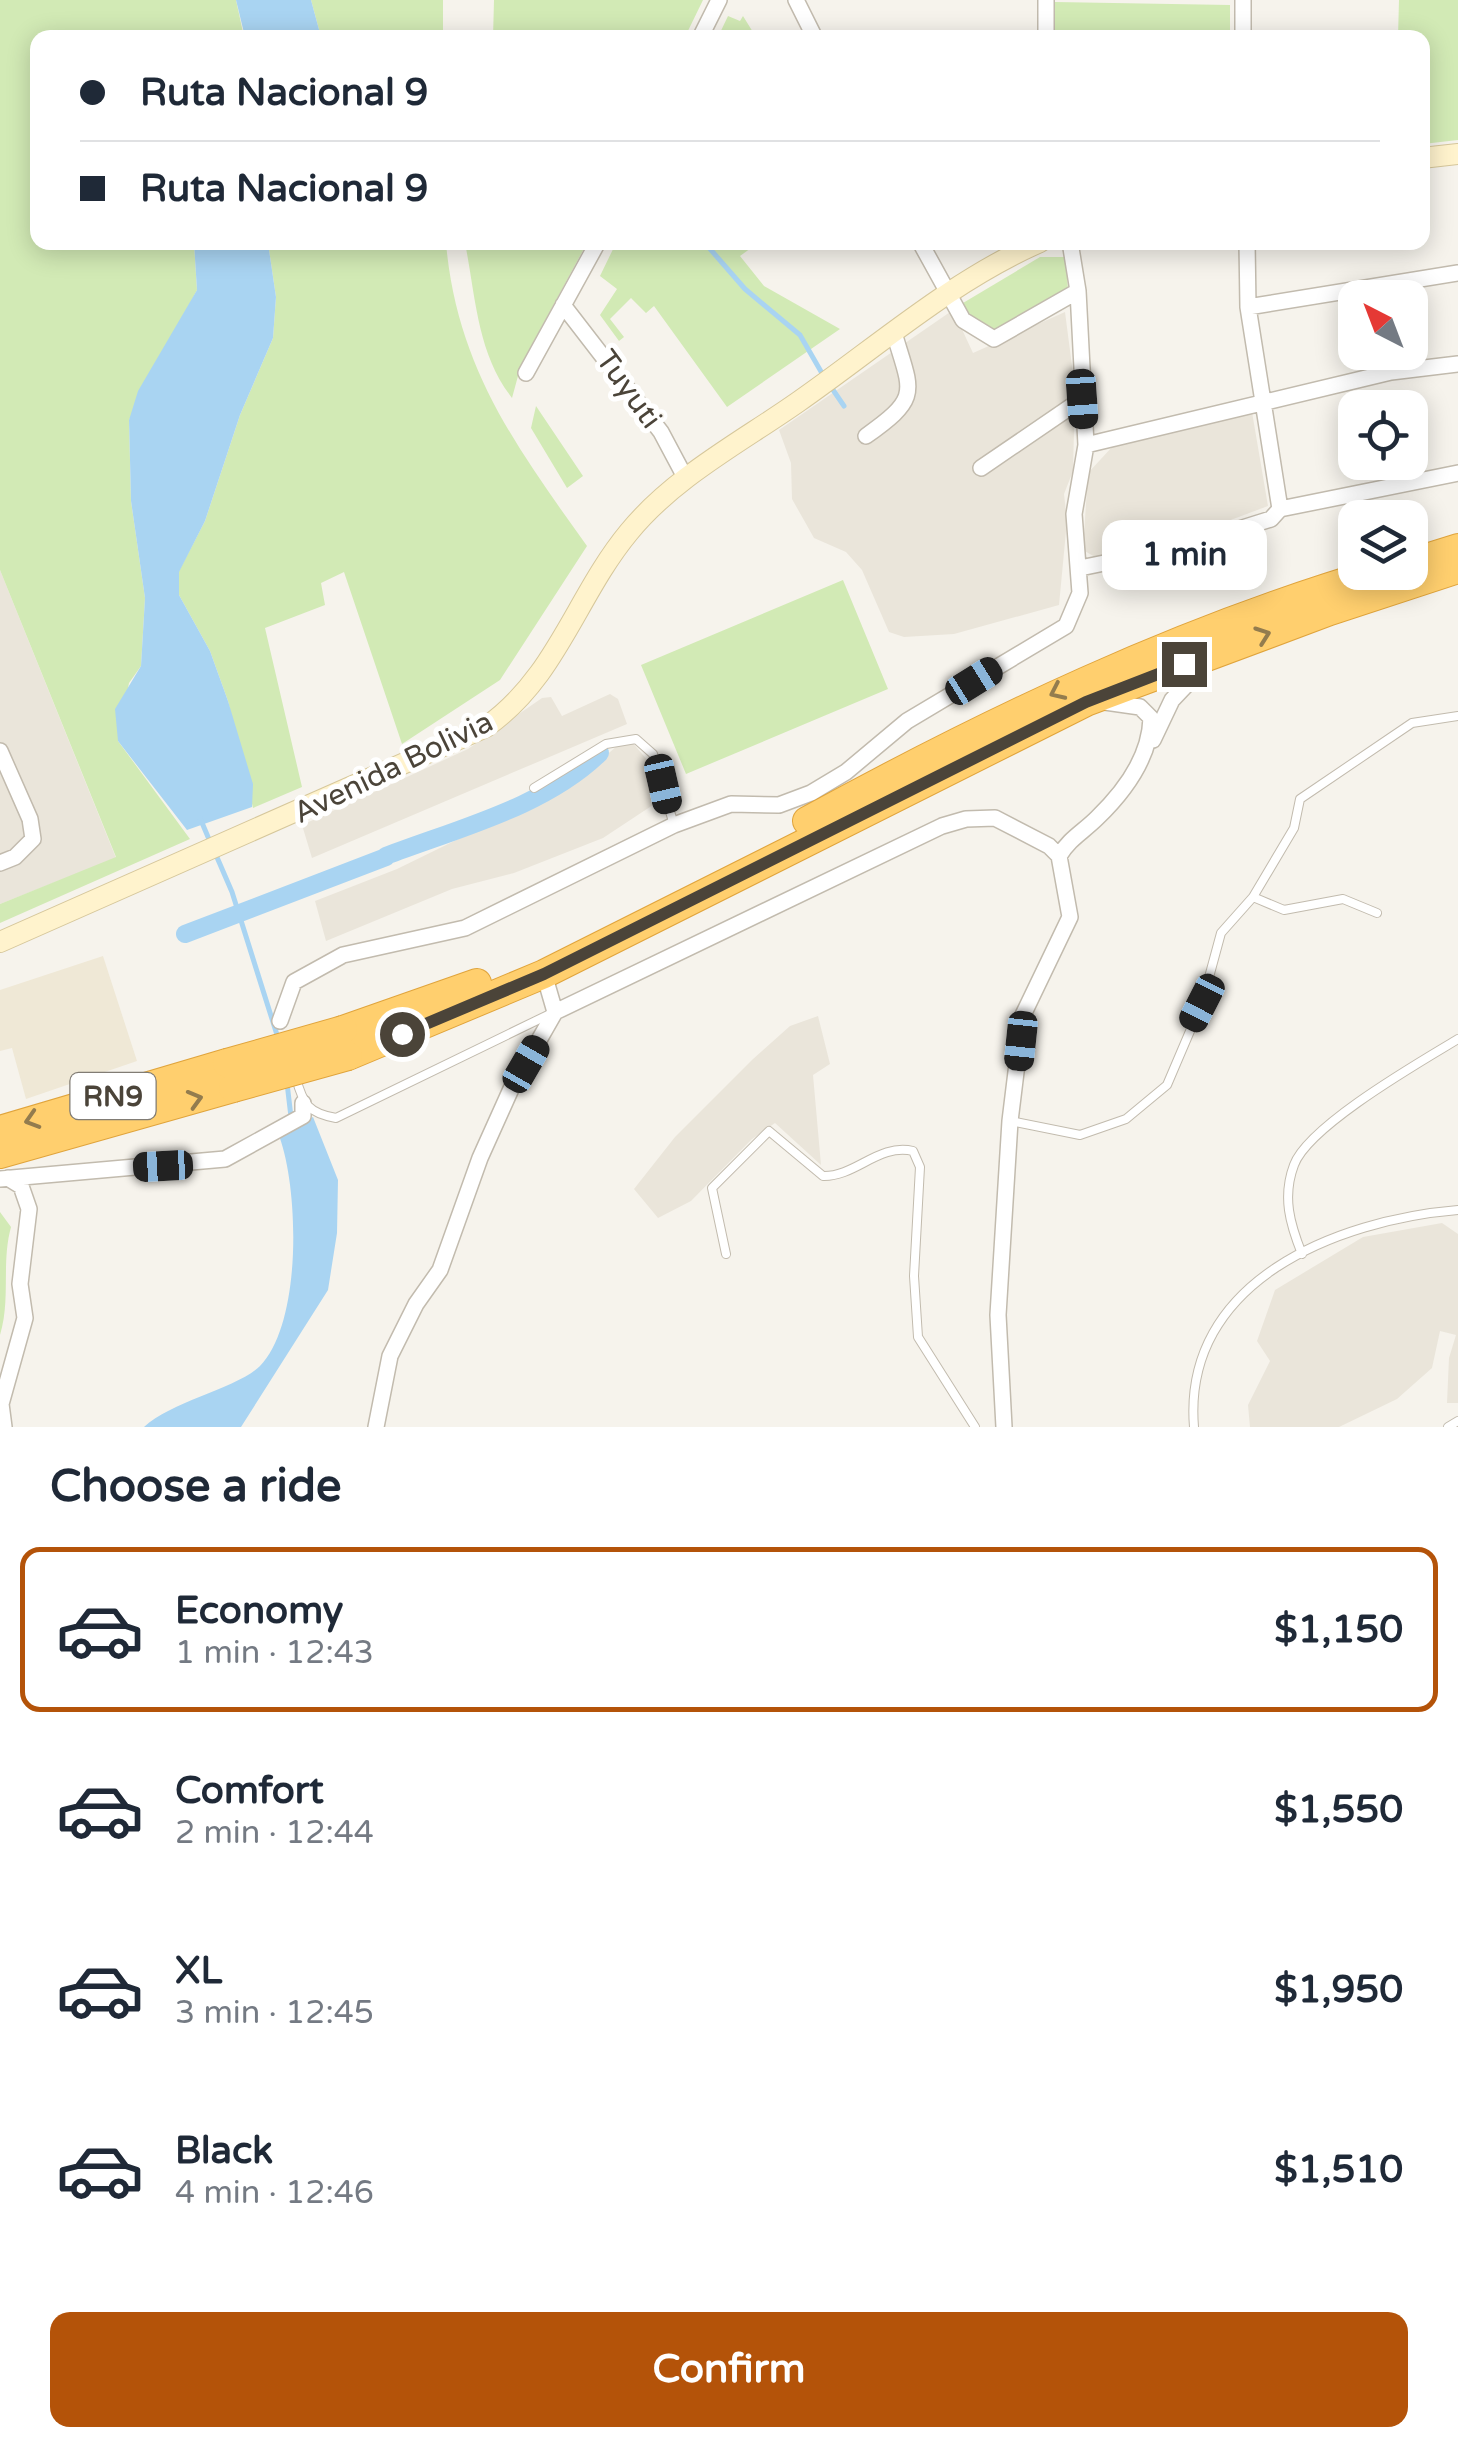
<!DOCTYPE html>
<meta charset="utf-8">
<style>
:root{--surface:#fff;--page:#f2f2f3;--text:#1f2937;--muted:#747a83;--line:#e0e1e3;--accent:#b45309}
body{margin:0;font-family:"Varela Round",sans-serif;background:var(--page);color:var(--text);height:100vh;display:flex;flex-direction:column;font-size:38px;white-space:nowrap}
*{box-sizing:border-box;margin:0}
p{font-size:32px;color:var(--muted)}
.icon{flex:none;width:55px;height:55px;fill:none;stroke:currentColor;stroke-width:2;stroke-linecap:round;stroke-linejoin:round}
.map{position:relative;height:1427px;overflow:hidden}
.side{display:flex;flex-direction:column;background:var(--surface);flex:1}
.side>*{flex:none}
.banner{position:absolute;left:30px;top:30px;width:1400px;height:220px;border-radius:20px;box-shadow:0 5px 25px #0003;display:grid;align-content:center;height:220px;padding:0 50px;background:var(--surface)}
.needle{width:65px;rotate:318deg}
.controls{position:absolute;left:1338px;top:280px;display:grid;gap:20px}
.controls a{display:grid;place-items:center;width:90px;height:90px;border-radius:20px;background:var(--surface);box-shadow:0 5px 25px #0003;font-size:50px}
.end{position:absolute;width:45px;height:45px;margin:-22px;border:12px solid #4b4439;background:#fff;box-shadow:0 0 0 5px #fff}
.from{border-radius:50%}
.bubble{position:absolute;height:70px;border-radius:20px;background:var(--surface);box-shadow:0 5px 25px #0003;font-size:32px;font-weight:700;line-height:70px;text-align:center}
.car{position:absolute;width:30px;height:60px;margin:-30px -15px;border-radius:12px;box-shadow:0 0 8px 2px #0007;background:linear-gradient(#222 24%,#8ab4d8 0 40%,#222 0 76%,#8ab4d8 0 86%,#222 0)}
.banner b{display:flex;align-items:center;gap:35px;height:95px;font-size:38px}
.banner b+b{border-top:2px solid var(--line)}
.banner i{width:25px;height:25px;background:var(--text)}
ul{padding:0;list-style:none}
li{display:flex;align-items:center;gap:30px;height:165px;margin:0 20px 15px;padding:0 30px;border:5px solid transparent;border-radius:20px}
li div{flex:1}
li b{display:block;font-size:38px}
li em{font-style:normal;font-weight:700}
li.on{border-color:var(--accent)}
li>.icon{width:90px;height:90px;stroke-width:1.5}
h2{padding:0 50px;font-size:45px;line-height:120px}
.cta{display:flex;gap:20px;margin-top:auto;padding:20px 50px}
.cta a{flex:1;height:115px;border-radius:20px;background:var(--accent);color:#fff;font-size:40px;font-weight:700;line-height:115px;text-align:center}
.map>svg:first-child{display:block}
</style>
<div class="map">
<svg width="1458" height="1427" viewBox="0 0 1458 1427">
<rect width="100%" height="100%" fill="#f6f3ec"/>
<path fill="#eae5da" d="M953 310 973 353 1065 312 1075 389 1073 471 1064 494 1067 521 1059 605 954 634 904 637 889 632 862 570 846 552 814 538 792 499 791 463 779 430Z
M1252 412 1268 506 1188 536 1095 557 1083 550 1088 473 1113 446Z
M0 570 116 858 0 904Z
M610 694 618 699 627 724 312 858 302 825 468 749 542 698 551 697 562 716Z
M624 740 631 741 649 762 656 803 603 838 514 873 452 889 326 941 315 901 397 869 575 782Z
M818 1016 830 1064 813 1075 821 1165 775 1123 752 1139 691 1201 658 1218 634 1189 675 1137 753 1059 790 1026Z
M1442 1223 1458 1234V1403H1447L1449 1358 1456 1335 1440 1331 1432 1368 1397 1399 1339 1427H1250L1248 1405 1270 1361 1257 1341 1275 1290 1363 1237Z"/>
<path fill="#efe8d6" d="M103 956 137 1061 26 1099 12 1048 0 1051V990Z"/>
<path fill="#d2eab5" d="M0 0H236L244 37 38 38V242L194 243 197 290 129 420 131 501 145 598 141 666 129 683 118 741 190 839 0 923V904L116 857 0 570Z
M311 0H443V37H321Z
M494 0H703L685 37 493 38Z
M1399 0H1458V140L1423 144 1422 38 1398 37Z
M1055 2 1230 5V37H1055Z
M728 16 740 21 743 16 756 37H718Z
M268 243H446C457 368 517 448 587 546L500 680 402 744 344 572 321 583 325 605 265 628 302 787 253 808 228 701 210 651 179 595V571L205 521 240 415 273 338 276 297Z
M465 243H587L521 365 512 398C477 353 476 298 465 243Z
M616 243H758L740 256 764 286 840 329 727 407 654 306 646 313 631 298 610 319 624 337 619 341 600 315 617 289 600 276Z
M1040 257H1066L1068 291 995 332 972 321 963 303Z
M536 406 583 476 567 488 531 428Z
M843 580 888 689 686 774 641 665Z
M0 1212 11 1227C1 1263 11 1299 0 1335Z"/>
<path fill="#a9d4f2" d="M236 0H311L321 37H245Z
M194 243H268L276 297 273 338 240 415 205 521 179 572V595L210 651 228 701 253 784 252 807 187 830 118 741 115 709 141 666 145 598 131 501 129 420 138 391 197 290Z
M313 1117 338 1180 337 1233 328 1290 241 1427H144C172 1401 238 1388 260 1366 303 1322 299 1185 278 1133Z"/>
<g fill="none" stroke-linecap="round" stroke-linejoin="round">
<path stroke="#a9d4f2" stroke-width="5" d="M704 242 745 289 800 335 823 375
M829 384 844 406
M200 818 211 844
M216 855 232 892 278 1038
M287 1083 291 1117"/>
<path stroke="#a9d4f2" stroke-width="18" d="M386 856C456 829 545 807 600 753
M185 934 386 857"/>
<defs>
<path id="lane" d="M534 788 606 744 636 739 653 754 674 825
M1253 897 1284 910 1343 899 1377 913
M296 1078C303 1104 308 1113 336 1118L550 1014
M1010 1121 1080 1135 1126 1119 1167 1085 1202 1003 1221 933 1253 897 1294 828 1300 799 1412 723 1458 716
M726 1254 712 1188 769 1131 823 1176C855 1177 879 1143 913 1151L920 1167 914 1276 918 1337 975 1427
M1302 1254C1290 1224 1282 1197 1294 1165 1308 1126 1420 1062 1458 1039
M1194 1427C1182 1281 1337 1220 1458 1210
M1448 1427 1458 1421"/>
<path id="street" d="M796 0 815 38
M1243 0V38
M700 38 719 0
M1046 38V0
M920 242 963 320 994 339 1078 291
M563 305 661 432 686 479
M1248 307 1458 273
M526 373 598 242
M866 436C921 397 912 393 894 333
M1086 445 1391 372 1458 364
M981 468 1082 399
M1280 509 1458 473
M1080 568 1182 547 1271 519 1280 509 1248 307 1247 242
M1153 740 1172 700 1208 662
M0 751 30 819 33 839 15 857 0 863
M1059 856C1070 838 1083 832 1097 818 1125 791 1150 757 1151 718L1140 707 1105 702
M555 1012 942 826 966 819 995 818 1049 846 1059 856 1070 917 1023 1015 1010 1121 998 1315 1004 1427
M280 1021 294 982 343 955 465 928 674 825 731 804 779 805 811 793 846 772 907 721 1066 626 1080 593 1074 514 1086 445 1078 291 1070 242
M0 1179 225 1159 303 1116V1103
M4 1427 1 1404 25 1318 20 1284 29 1209 21 1186 8 1178
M376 1427 390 1356 416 1304 440 1270 480 1158 511 1089 555 1012 544 974"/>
<path id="secondary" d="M1422 158 1458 154
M0 942 486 727C557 677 576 596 629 532 674 477 741 442 798 402 877 347 951 281 1040 242"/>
<path id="highway" d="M1410 563 1458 548
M807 821C990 721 1178 631 1378 572
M343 1030 477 983
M348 1056 544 974 1086 702 1330 611 1458 569
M0 1130 227 1063
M0 1154 233 1088"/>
</defs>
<use href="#lane" stroke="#c2bbae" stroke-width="10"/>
<use href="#street" stroke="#c2bbae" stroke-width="18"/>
<use href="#secondary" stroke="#d6c79b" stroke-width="22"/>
<use href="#highway" stroke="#e0a43c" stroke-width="30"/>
<use href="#lane" stroke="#fff" stroke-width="8"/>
<use href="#street" stroke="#fff" stroke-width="15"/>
<use href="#secondary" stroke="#fff3cd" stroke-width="20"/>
<use href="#highway" stroke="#ffcf6e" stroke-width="28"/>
<defs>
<path id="highway-bridge" d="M227 1063 343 1030
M233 1088 348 1056"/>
</defs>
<use href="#highway-bridge" stroke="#e0a43c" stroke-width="30" stroke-linecap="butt"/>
<use href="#highway-bridge" stroke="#ffcf6e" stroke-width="28"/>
</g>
<defs><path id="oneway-chevron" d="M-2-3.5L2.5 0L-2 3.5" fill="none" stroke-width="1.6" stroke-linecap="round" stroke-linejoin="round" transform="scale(2.5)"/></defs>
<g stroke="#937c4e">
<use href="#oneway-chevron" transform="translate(1263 635) rotate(-20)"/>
<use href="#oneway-chevron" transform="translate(1057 692) rotate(155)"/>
<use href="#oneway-chevron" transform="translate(195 1099) rotate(-16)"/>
<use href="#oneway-chevron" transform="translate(32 1120) rotate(163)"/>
</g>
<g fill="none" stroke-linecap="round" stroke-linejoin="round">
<path stroke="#4b4439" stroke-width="12" d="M402 1034 544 974 1086 702 1184 664"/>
</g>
<g text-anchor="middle" stroke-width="10" stroke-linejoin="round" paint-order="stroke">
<rect fill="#fff" stroke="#817c74" stroke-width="2.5" x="70.5" y="1073" width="85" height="46" rx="8"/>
<g font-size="28" font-weight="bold" fill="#4b4439">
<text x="113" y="1106">RN9</text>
</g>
<g font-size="30" fill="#4b4439" stroke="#fff">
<text transform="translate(629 389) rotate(54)" y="10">Tuyuti</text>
<text transform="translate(393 767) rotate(-26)" y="10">Avenida Bolivia</text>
</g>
</g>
</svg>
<div class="controls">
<a><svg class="needle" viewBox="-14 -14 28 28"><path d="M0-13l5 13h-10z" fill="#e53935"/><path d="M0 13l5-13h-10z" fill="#747a83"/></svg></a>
<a><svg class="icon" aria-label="locate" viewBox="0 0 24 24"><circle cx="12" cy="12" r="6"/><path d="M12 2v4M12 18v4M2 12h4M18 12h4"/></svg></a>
<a><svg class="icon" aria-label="layers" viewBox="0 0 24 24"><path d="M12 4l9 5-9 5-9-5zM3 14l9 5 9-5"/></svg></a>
</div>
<i class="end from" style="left:402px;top:1034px"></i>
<i class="end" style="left:1184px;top:664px"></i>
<div class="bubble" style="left:1102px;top:520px;width:165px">1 min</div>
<i class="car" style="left:1082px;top:399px;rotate:176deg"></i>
<i class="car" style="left:974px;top:681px;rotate:58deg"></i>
<i class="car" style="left:663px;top:784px;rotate:167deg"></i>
<i class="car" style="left:1202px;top:1003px;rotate:207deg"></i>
<i class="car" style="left:1021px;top:1041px;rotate:186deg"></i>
<i class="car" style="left:526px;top:1064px;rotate:30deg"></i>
<i class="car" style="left:163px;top:1166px;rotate:267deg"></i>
<div class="banner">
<b><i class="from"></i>Ruta Nacional 9</b>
<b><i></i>Ruta Nacional 9</b>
</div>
</div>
<section class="side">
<h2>Choose a ride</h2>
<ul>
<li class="on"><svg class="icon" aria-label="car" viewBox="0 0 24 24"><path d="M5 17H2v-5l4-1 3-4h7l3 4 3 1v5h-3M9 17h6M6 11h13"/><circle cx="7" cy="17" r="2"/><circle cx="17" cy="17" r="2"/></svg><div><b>Economy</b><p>1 min · 12:43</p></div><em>$1,150</em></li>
<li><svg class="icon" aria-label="car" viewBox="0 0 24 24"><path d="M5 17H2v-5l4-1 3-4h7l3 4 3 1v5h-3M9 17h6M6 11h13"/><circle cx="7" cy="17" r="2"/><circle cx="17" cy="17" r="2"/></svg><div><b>Comfort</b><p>2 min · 12:44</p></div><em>$1,550</em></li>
<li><svg class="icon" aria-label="car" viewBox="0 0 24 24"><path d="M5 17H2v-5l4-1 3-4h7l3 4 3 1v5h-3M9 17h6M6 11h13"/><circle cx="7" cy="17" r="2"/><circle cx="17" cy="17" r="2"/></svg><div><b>XL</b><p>3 min · 12:45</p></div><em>$1,950</em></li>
<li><svg class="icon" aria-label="car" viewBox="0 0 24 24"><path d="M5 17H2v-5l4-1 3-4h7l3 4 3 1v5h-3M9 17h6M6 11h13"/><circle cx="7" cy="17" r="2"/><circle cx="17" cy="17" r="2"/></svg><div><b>Black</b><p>4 min · 12:46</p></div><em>$1,510</em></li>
</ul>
<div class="cta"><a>Confirm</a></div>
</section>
